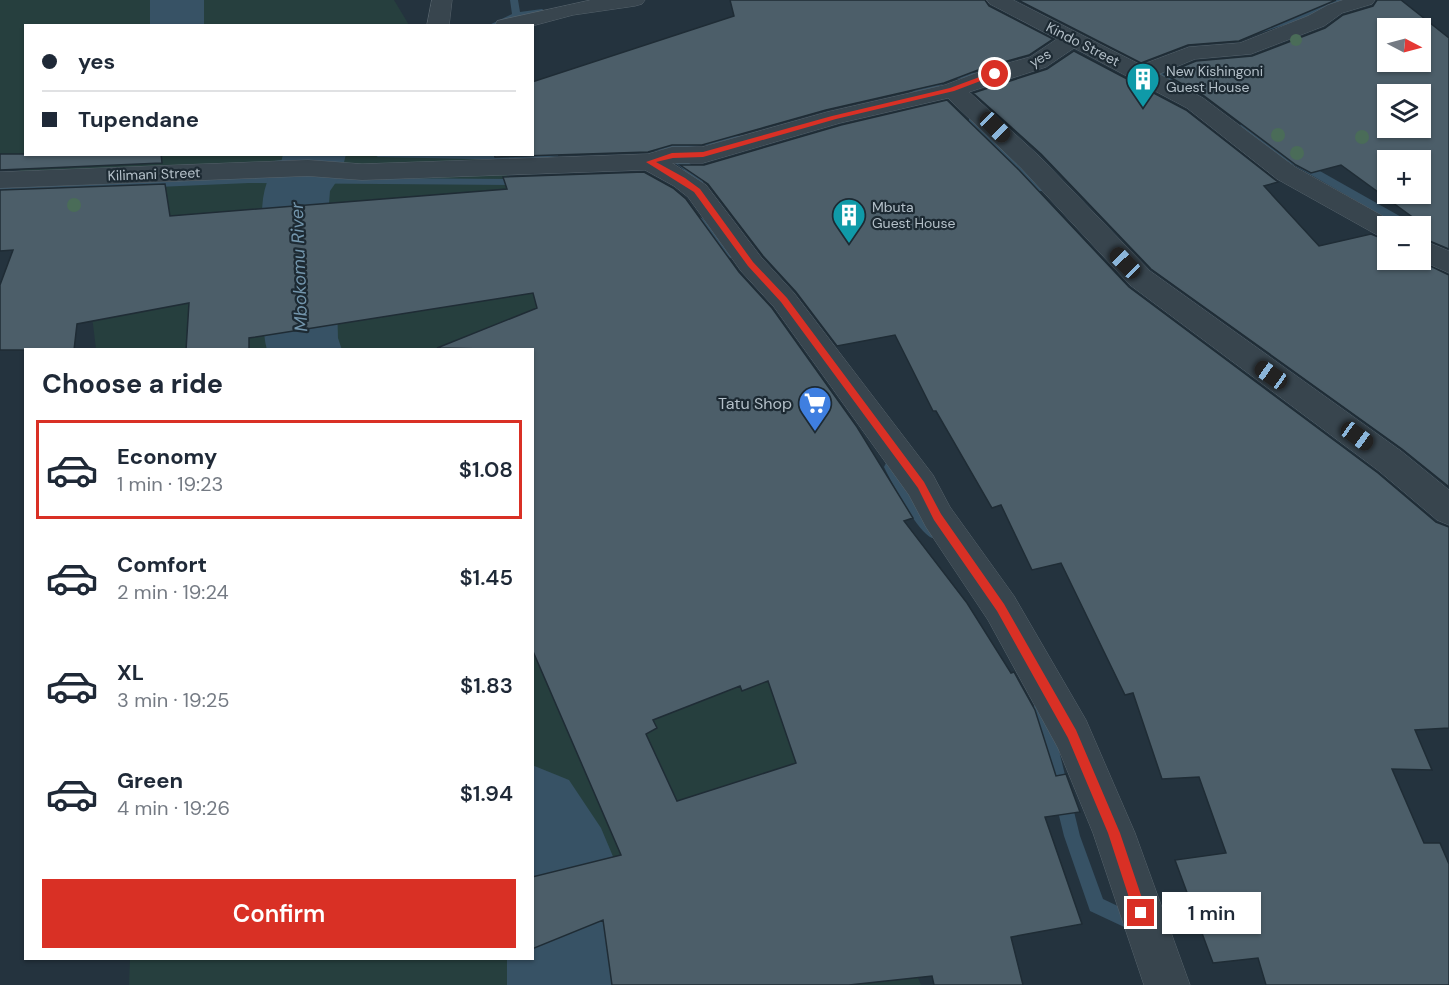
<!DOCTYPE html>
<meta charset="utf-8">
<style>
:root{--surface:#fff;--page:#f2f2f3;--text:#1f2937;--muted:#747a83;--line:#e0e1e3;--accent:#d93025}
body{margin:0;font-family:"DM Sans",sans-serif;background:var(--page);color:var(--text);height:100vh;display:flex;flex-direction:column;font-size:22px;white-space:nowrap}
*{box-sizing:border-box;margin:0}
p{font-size:20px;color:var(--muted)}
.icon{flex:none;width:33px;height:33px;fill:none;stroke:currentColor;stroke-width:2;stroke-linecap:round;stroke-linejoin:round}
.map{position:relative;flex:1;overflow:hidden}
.drawer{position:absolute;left:24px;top:348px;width:510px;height:612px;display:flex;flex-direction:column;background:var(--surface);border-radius:0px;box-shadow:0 2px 4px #0004}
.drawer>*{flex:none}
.banner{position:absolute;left:24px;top:24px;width:510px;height:132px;border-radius:0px;box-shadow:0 2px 4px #0004;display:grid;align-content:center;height:132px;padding:0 18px;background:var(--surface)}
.needle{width:39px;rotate:96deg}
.fabs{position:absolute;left:1377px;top:18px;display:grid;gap:12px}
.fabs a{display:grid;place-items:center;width:54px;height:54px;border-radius:0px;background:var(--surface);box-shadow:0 2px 4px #0004;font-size:30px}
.end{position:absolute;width:27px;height:27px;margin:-14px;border:8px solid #d93025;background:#fff;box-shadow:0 0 0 3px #fff}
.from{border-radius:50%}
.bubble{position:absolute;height:42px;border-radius:0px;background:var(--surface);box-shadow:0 2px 4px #0004;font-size:20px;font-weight:600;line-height:42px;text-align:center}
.car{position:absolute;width:18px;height:36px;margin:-18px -9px;border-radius:8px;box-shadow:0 0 4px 2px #0007;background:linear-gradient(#222 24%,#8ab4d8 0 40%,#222 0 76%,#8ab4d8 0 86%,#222 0)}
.banner b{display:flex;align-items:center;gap:21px;height:57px;font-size:22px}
.banner b+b{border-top:2px solid var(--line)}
.banner i{width:15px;height:15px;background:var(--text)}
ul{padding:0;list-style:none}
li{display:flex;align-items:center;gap:18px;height:99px;margin:0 12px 9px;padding:0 6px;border:3px solid transparent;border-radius:0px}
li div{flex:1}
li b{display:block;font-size:22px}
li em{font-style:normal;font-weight:600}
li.current{border-color:var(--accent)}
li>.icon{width:54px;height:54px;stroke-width:1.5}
h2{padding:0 18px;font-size:27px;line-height:72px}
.primary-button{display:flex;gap:12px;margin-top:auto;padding:12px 18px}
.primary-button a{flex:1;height:69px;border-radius:0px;background:var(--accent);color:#fff;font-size:24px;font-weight:600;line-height:69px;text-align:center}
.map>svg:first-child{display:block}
</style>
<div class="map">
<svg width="1449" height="985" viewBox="0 0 1449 985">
<rect width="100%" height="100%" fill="#24333e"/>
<path fill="#263f3e" d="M0 0H394L409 25 26 26V154L493 155 565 263 857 828 921 985H129L130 959 532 958V350L96 349 77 193 0 163Z"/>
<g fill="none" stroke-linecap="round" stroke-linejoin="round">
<path fill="#375265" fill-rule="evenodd" d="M510 0H518L520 12 542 9 546 12 521 17 500 26H487L512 14Z
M1331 0H1346L1301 20 1259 33 1255 30 1295 16Z
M1142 65 1189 81 1191 83 1183 85 1139 70V66Z
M988 72 993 75 991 77 955 79 913 97 905 95 950 74Z
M972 118 975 119 1046 187V191H1038L969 123V119Z
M1245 122 1272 144 1412 223 1413 226H1400L1264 148 1242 127 1240 125Z
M746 135 750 136V140L652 151 647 148 652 145Z
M554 151 558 152V156L524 160 378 157 373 154H532Z
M670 151C691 158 701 177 710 195L709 197H701L683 169 666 156V152Z
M323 155 327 156V160L274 167 269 164 274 161Z
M249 177 522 179 527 182 522 185 249 183 89 190 37 189 0 193V187L37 183 89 184Z
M698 217 702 218 738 252V258H730L694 224 693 221Z
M891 461 896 463 939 532 937 536 932 538C917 532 892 483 884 467L886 463Z
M1041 702 1047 704 1049 710 1080 836 1103 899 1143 918 1146 924 1143 930 1137 933 1090 911 1064 836 1033 710 1035 704Z"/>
<path fill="#375265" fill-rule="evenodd" d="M150 0H204V26H150Z
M283 154H346L341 175 330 191 328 216 336 270 338 338 342 350H267C260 324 266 296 266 270 265 241 257 210 267 182 269 175 275 167 281 163Z
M532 765 569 780 601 828 617 866 621 985H507V958H532Z"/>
</g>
<path fill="#4c5e69" stroke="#1f2c35" stroke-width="1.5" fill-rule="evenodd" d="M730 0H985L989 6 1053 39 1029 55 986 67 944 83 826 110 702 145H672L648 152 495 157 494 154H532V82L734 16Z
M1018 0H1336L1239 41 1188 45 1141 63Z
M1377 0H1401L1449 38V249L1420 237V226H1401L1419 222 1341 165 1311 173 1296 165 1204 96 1164 74 1196 61 1252 56 1325 28 1343 15 1373 6ZM1388 28H1420V62H1388ZM1388 94H1420V128H1388ZM1388 160H1420V194H1388Z
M1074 51 1186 110 1278 182 1264 186 1319 246 1371 234 1388 241V260H1418L1449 275V487L1402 449 1151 269 1041 154 973 93 1047 69Z
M947 100 1019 170 1129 287 1378 473 1436 522 1449 527V728L1415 730 1432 770 1392 769 1424 843H1440L1449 864V985H1266L1258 958 1213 963 1175 860 1226 853 1199 777 1162 779 1133 693 1125 695 1061 563 1032 570 1001 505 992 508 936 411H933L895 335 837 346 796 292 763 256 708 184 680 165H704L841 125Z
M0 154H161L162 163 0 170Z
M644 172 673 188 686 199 739 272 772 308 857 427 913 518 904 521 967 603 1011 673 1014 672 1035 710 1056 776 1066 774 1080 812 1045 817 1082 924 1011 937 1023 985H934L932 976 849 985H612L603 920 532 949V877L621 855 532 649V350L437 348 537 308 533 293 249 338V350H186L189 303 77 324 74 350H0V285L13 250 0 251V190L165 184 170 216 507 189 503 177ZM768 681 796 763 677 801 646 734 657 728 653 720 740 686 742 691Z"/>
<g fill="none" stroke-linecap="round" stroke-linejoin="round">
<defs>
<path id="minor" d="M432 0H452L449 26H427Z
M591 0H645L642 4 635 6 573 15 532 26H495L497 21Z
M987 0H1013L1141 65 1189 47 1240 43 1308 16 1328 5 1343 0H1375L1372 4 1342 13 1324 26 1251 54 1195 59 1159 74 1203 98 1295 167 1397 224 1399 226H1388V239L1379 236 1277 179 1187 108 1074 48 1046 67 969 92 1039 156 1150 271 1401 451 1449 490V525L1437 520 1379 471 1130 285 1021 168 948 98 840 123 703 163H672L706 185 761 257 794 293 933 475 950 507 1014 596 1086 720 1135 833 1190 985H1144L1093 833 1058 748 988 620 926 527 909 495 774 307 741 271 688 197 674 186 645 170 362 180 308 176 0 188V172L308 160 362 164 648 154 672 147H702L827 112 945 85 987 69 1030 57 1057 39 990 4Z
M1420 239 1449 251V273L1420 260Z"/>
</defs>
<use href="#minor" stroke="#56636c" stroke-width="1"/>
<use href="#minor" fill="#38454e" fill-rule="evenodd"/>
</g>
<g fill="#4a6c58">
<circle cx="1296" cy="40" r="6"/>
<circle cx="1278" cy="135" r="7"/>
<circle cx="1362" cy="137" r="7"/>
<circle cx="1297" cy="153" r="7"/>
<circle cx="74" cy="205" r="7"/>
</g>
<path fill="#d93025" d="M993 72 999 74 954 91 836 119 703 157 673 158 656 162 685 178 700 189 753 262 787 298 924 482 941 514 1004 604 1076 730 1120 833 1147 913 1145 918 1141 920 1136 918 1134 913 1108 833 1068 738 997 611 934 520 918 488 781 302 748 266 694 192 646 162 672 153 703 152 832 116 950 88Z"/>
<defs>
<symbol id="building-pin" viewBox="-11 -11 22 30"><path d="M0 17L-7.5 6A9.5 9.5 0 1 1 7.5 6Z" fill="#0f9aa8" stroke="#1d2a33"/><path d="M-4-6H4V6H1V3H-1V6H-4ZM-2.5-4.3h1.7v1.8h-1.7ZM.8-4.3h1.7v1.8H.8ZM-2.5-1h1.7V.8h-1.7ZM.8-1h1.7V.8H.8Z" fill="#fff"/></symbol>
<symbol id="supermarket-pin" viewBox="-11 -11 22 30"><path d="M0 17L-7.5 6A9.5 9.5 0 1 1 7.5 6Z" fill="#3f7fe0" stroke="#1d2a33"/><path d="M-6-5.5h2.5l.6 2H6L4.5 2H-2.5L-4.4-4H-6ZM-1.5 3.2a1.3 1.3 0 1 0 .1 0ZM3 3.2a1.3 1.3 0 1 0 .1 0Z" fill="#fff"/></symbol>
</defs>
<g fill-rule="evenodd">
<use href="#building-pin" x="1124" y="60" width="38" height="52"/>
<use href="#building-pin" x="830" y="196" width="38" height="52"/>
<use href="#supermarket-pin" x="796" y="384" width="38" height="52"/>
</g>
<g text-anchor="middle" stroke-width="4.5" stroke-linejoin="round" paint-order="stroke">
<g font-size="14" fill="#b4c0c9" stroke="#1d2a33">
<text transform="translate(1083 44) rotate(27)" y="5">Kindo Street</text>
<text transform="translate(1040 58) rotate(-30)" y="5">yes</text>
<text transform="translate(154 174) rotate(-2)" y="5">Kilimani Street</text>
</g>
<g font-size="14" fill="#b4c0c9" stroke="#1d2a33" text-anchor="start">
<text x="1166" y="76">New Kishingoni<tspan x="1166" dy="16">Guest House</tspan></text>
<text x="872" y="212">Mbuta<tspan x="872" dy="16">Guest House</tspan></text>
</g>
<g font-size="16" fill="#b4c0c9" stroke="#1d2a33" text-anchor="end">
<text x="792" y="409">Tatu Shop</text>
</g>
<g font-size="18" font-style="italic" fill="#7396ad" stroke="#1d2a33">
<text transform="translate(299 267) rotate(-92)" y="6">Mbokomu River</text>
</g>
</g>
</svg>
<div class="fabs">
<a><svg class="needle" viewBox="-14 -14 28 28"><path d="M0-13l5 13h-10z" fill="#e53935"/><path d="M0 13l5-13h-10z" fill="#747a83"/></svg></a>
<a><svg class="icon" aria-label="layers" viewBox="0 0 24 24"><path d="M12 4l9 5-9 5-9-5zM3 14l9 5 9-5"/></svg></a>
<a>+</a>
<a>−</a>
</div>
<i class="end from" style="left:995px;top:74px"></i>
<i class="end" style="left:1141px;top:913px"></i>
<div class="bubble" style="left:1162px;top:892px;width:99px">1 min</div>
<i class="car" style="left:995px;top:127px;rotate:135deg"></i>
<i class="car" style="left:1125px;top:263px;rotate:316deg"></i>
<i class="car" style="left:1271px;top:375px;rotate:305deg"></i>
<i class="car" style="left:1357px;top:436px;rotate:126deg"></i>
<div class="banner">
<b><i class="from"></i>yes</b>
<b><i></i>Tupendane</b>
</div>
<section class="drawer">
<h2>Choose a ride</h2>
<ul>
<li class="current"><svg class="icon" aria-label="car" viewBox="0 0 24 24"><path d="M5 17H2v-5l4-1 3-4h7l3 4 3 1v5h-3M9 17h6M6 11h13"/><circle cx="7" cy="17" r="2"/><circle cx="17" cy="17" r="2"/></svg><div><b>Economy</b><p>1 min · 19:23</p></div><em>$1.08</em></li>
<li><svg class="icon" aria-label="car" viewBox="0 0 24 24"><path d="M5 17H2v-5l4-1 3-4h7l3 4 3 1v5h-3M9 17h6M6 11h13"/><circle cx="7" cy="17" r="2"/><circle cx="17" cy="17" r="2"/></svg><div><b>Comfort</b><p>2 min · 19:24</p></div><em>$1.45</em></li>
<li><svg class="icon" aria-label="car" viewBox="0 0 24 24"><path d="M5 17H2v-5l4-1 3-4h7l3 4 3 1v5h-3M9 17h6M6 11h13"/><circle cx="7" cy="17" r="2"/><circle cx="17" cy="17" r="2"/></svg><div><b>XL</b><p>3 min · 19:25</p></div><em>$1.83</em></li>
<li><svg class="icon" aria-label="car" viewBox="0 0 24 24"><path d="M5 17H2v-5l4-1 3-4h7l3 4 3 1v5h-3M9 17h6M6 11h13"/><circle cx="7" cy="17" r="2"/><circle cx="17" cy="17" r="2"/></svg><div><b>Green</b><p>4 min · 19:26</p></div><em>$1.94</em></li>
</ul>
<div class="primary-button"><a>Confirm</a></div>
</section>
</div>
